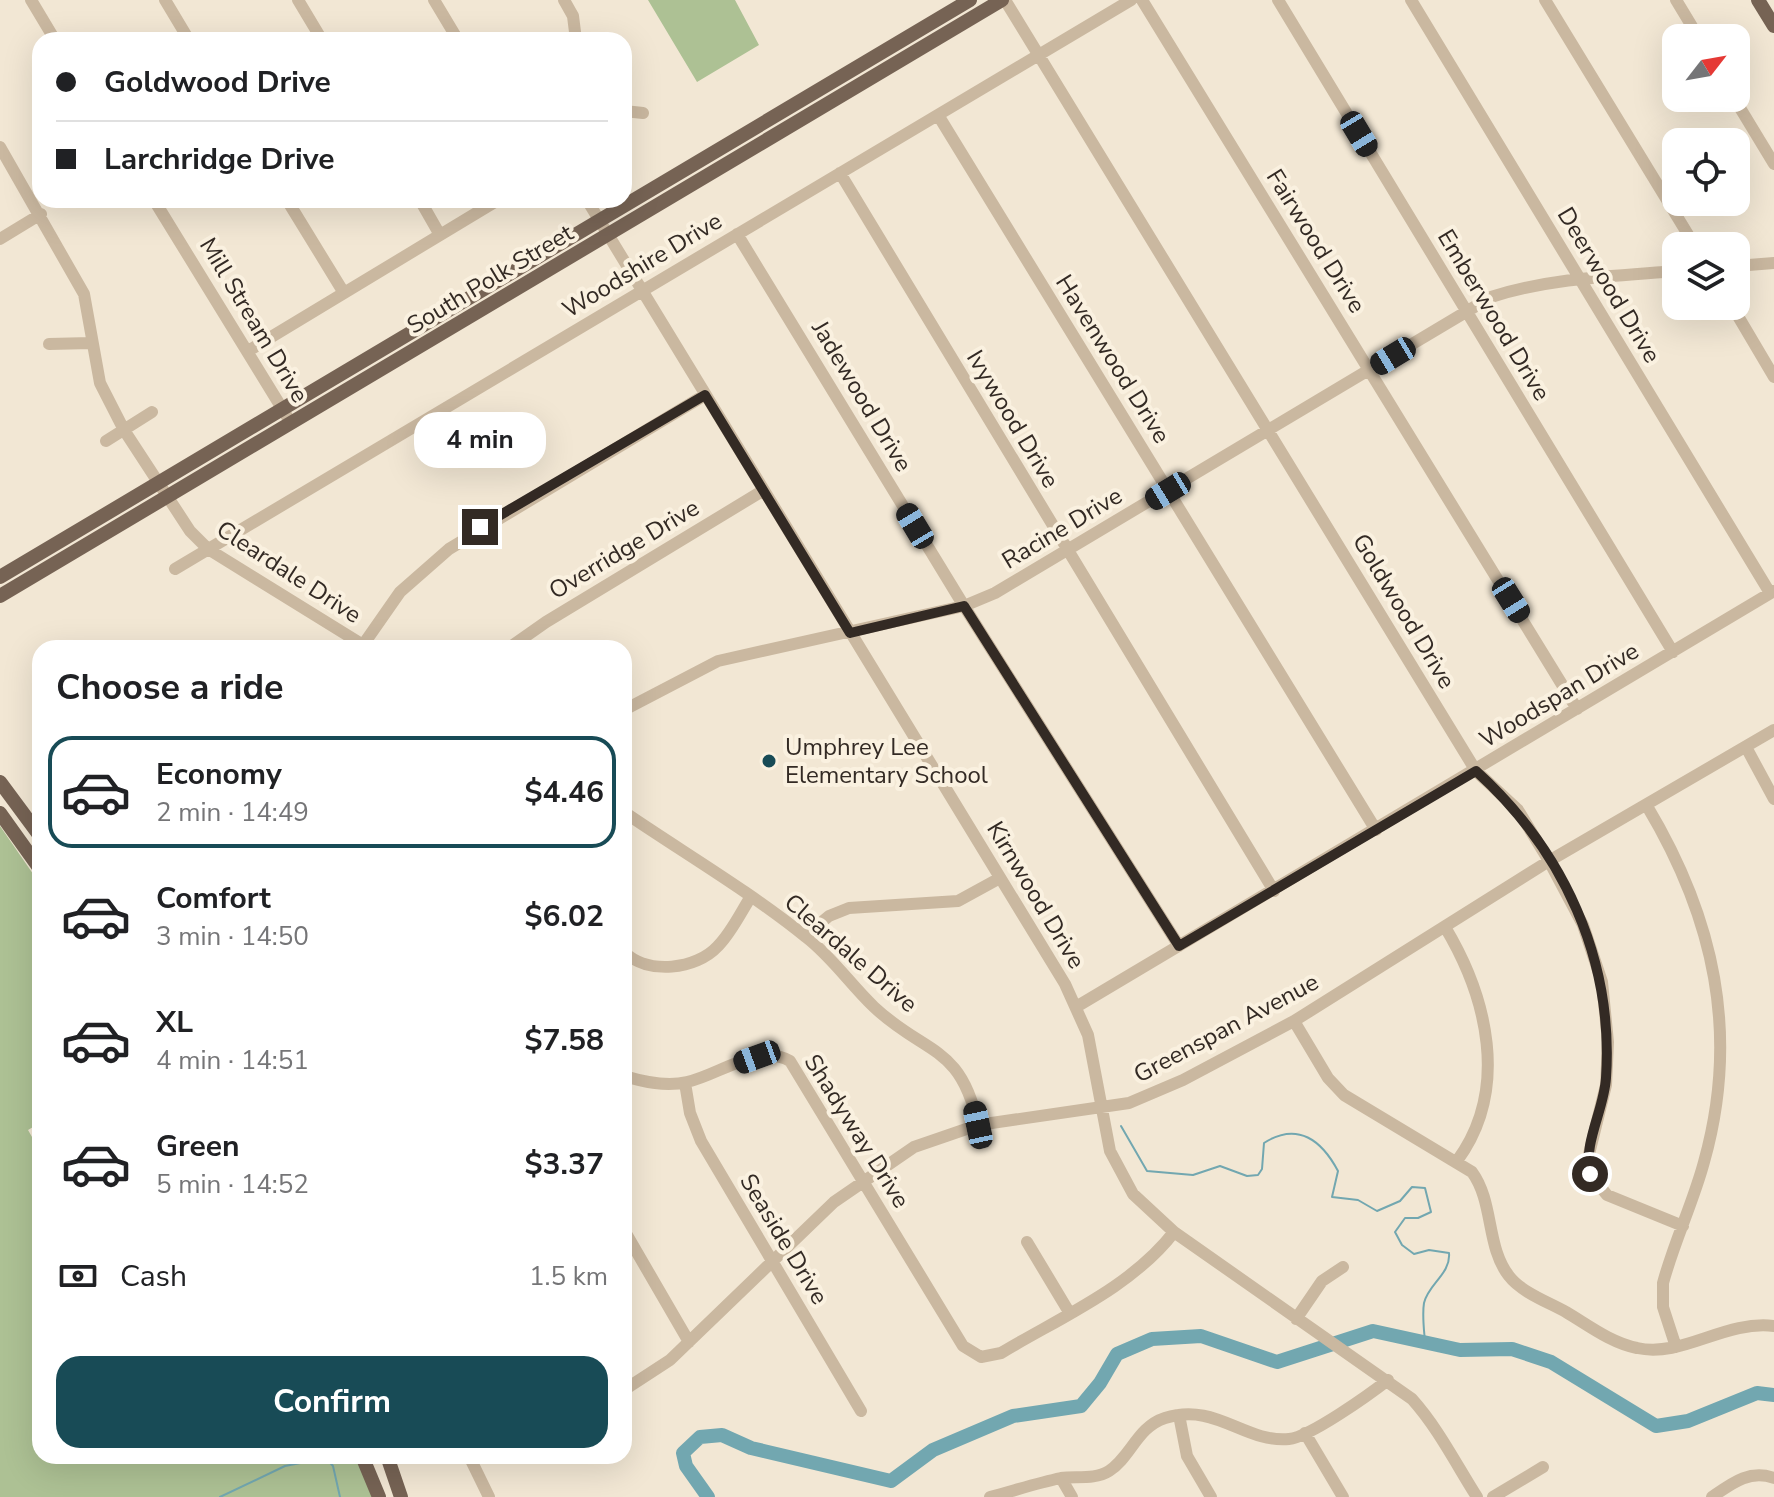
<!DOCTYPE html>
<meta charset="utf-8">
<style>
:root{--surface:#fff;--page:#f6f6f6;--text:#202124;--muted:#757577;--line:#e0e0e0;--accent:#184b56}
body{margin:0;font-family:"Nunito Sans",sans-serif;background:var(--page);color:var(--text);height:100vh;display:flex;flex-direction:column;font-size:30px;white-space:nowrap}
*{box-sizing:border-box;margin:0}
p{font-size:26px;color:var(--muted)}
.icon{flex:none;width:44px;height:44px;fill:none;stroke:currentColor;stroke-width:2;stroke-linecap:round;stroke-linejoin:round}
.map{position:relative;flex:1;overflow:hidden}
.details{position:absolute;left:32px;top:640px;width:600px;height:824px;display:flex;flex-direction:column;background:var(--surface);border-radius:24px;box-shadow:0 8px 32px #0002}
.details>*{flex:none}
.top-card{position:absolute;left:32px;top:32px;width:600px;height:176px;border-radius:24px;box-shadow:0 8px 32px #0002;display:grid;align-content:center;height:176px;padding:0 24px;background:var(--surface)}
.needle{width:52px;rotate:59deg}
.tools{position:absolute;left:1662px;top:24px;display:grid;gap:16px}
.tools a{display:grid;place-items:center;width:88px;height:88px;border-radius:16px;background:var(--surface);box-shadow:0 8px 32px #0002;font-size:40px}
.end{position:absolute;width:36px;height:36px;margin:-18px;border:10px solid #332a24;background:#fff;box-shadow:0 0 0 4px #fff}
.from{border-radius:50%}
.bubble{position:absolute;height:56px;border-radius:24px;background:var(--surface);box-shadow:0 8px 32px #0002;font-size:26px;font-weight:700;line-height:56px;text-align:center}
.car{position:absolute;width:24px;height:48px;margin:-24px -12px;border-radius:10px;box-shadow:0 0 6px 2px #0007;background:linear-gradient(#222 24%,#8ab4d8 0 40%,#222 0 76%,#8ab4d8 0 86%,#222 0)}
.top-card b{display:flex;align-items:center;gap:28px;height:76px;font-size:30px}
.top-card b+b{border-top:2px solid var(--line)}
.top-card i{width:20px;height:20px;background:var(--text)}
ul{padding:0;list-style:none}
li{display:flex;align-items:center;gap:24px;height:112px;margin:0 16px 12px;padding:0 8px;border:4px solid transparent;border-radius:24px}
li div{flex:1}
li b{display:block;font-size:30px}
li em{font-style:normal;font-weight:700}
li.selected{border-color:var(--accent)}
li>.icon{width:72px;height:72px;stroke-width:1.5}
h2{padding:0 24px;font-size:36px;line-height:96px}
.pay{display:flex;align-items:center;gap:20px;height:88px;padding:0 24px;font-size:30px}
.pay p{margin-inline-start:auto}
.cta{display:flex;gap:16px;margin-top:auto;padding:16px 24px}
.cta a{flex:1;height:92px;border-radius:24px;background:var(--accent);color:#fff;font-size:32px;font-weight:700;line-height:92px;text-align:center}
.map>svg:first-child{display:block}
</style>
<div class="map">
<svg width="1774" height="1497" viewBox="0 0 1774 1497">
<rect width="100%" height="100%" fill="#f2e7d4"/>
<path fill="#adc194" d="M648 0H735L759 45 697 82Z
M0 826 40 884V1123L28 1130 40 1151V1456H357L375 1497H0Z"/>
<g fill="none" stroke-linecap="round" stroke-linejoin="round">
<path stroke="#72a7b0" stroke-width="2" d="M1121 1126 1147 1171 1193 1175 1220 1166 1247 1176 1258 1175 1262 1169 1264 1143C1298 1121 1322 1141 1338 1171L1332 1197 1358 1200 1377 1211 1400 1201 1412 1187 1425 1188 1431 1212 1418 1218H1405L1395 1232 1402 1245 1414 1254 1429 1250 1449 1253C1451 1274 1428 1284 1424 1303 1422 1315 1424 1329 1425 1342
M220 1497 285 1466 326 1458 333 1466 340 1497"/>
<path stroke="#72a7b0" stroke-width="14" d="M708 1497 686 1466 683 1453 700 1437 722 1435 751 1448 891 1481 933 1450 1013 1416 1081 1406 1100 1383 1117 1354 1152 1339 1201 1336 1277 1362 1373 1331 1460 1350 1512 1349 1551 1362 1656 1426 1688 1421 1757 1393 1774 1395"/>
<path stroke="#cab8a0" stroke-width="12" d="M31 0 55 40
M165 0 189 40
M298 0 322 40
M434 0 458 40
M564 0 573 16 576 40
M1005 0 1476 771 1518 810 1549 861 1583 925 1602 982 1608 1042 1606 1085 1589 1154 1590 1174 1607 1195 1683 1226
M1142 0 1577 709
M1278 0 1673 652
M1411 0 1770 593
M1545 0 1695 246
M1676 0 1699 38
M1734 98 1774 164
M624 111 643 113
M938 115 1376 830
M0 147 84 294 100 383 124 430 190 531 208 549 368 648
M840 173 1274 891
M154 200 291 423
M287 200 344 293
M420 200 440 235
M587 200 1065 984 1088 1035 1110 1151 1133 1194 1174 1232 1412 1399C1438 1428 1456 1464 1477 1497
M737 234 964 606 1179 946
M0 239 41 214
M1736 266 1774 263
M1732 306 1774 377
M49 344 91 343
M248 351 498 200
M106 441 152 412
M175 569 1131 0
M363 645 400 592 449 549 705 395
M509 648 546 622 764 490
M624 710 718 661 964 606 995 593 1491 297C1550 278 1614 276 1676 271
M1746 747 1774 799
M1647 806C1714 918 1740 1034 1704 1162 1693 1203 1674 1242 1663 1283V1307L1676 1347
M624 812C684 853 749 891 806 937 832 957 850 984 874 1007 925 1055 961 1044 978 1125
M1445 927C1487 997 1510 1089 1457 1161
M805 936 829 916 849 908 958 901 1000 878
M624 952C648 975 696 970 718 946 731 933 740 914 750 898
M1076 1007 1774 591
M1294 1021 1328 1078 1344 1095 1472 1172C1494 1202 1486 1247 1509 1276 1521 1292 1548 1302 1566 1312 1588 1325 1611 1343 1637 1348 1683 1358 1724 1320 1774 1326
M624 1076C644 1082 666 1087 687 1082 719 1075 758 1043 790 1061L963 1346 981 1357 1001 1353C1059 1318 1132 1287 1174 1232
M685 1083 690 1113 701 1141 861 1411
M624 1230 689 1342
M1027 1242 1069 1312
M1296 1319 1322 1281 1343 1267
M624 1390 670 1360 834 1202 914 1147 978 1125 1129 1103 1183 1080 1294 1021 1549 861 1774 730
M1179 1415 1187 1456 1211 1497
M1305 1433 1343 1497
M469 1456 489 1497
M1061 1478 1072 1497
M990 1497C1013 1491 1037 1483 1061 1478 1076 1476 1095 1480 1109 1471 1131 1457 1137 1427 1165 1418 1216 1402 1244 1443 1289 1439 1310 1437 1370 1394 1388 1380
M1493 1497 1543 1467
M1712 1497C1732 1483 1750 1469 1774 1478"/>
<path stroke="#766354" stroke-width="14" d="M1758 0 1774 26
M0 577 970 0
M0 596 1002 0
M0 782 40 836
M0 813 40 869
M362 1456 379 1497
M387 1456 401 1497"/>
</g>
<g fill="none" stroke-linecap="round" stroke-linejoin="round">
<path stroke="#332a24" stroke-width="10" d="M480 527 705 395 850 633 964 606 1179 946 1476 771C1563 850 1614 959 1606 1078 1604 1110 1583 1143 1590 1174"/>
</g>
<circle fill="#184b56" stroke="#faf1e0" stroke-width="3" cx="769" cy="761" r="8"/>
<g text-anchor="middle" stroke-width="8" stroke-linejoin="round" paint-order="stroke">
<g font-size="24" fill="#332a24" stroke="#faf1e0">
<text transform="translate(1316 241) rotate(58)" y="8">Fairwood Drive</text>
<text transform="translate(642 265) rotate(-31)" y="8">Woodshire Drive</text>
<text transform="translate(490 279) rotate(-31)" y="8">South Polk Street</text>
<text transform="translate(1609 285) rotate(59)" y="8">Deerwood Drive</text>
<text transform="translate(1494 315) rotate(59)" y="8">Emberwood Drive</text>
<text transform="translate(254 320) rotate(59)" y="8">Mill Stream Drive</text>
<text transform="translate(1113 359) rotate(58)" y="8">Havenwood Drive</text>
<text transform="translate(862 396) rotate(59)" y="8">Jadewood Drive</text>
<text transform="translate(1013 419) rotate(59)" y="8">Ivywood Drive</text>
<text transform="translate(1062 528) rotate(-31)" y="8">Racine Drive</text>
<text transform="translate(624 549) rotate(-31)" y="8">Overridge Drive</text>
<text transform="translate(289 572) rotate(33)" y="8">Cleardale Drive</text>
<text transform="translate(1404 611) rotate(59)" y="8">Goldwood Drive</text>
<text transform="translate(1559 695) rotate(-31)" y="8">Woodspan Drive</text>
<text transform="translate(1036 895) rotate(59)" y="8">Kirnwood Drive</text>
<text transform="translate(851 953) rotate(41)" y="8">Cleardale Drive</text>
<text transform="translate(1226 1028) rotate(-28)" y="8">Greenspan Avenue</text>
<text transform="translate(857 1131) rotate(58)" y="8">Shadyway Drive</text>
<text transform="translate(784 1239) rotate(59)" y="8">Seaside Drive</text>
</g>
<g font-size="24" fill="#332a24" stroke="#faf1e0" text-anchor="start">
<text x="785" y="755">Umphrey Lee<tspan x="785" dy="28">Elementary School</tspan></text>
</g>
</g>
</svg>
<div class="tools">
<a><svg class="needle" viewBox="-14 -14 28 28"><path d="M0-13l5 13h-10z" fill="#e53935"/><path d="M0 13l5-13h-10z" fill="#757577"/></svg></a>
<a><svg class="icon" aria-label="locate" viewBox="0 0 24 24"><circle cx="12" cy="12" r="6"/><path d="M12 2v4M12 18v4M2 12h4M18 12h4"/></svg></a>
<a><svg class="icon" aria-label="layers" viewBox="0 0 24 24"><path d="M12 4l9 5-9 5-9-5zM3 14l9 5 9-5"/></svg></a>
</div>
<i class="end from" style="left:1590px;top:1174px"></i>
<i class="end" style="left:480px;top:527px"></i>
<div class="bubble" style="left:414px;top:412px;width:132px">4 min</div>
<i class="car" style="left:1359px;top:134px;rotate:149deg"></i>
<i class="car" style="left:1393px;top:356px;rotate:239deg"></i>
<i class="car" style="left:1168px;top:491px;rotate:239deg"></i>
<i class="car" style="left:915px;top:526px;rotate:329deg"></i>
<i class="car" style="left:1511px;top:600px;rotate:148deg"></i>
<i class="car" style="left:757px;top:1057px;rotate:250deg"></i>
<i class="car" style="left:978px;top:1125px;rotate:348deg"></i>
<div class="top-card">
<b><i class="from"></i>Goldwood Drive</b>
<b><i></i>Larchridge Drive</b>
</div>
<section class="details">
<h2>Choose a ride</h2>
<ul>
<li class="selected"><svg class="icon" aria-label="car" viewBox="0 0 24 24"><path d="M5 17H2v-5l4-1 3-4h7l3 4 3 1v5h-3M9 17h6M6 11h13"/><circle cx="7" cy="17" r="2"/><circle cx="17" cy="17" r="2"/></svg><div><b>Economy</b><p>2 min · 14:49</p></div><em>$4.46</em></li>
<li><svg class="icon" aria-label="car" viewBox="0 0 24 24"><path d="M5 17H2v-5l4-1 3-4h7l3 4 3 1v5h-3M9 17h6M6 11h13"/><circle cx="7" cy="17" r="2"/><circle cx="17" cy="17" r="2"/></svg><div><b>Comfort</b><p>3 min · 14:50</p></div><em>$6.02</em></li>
<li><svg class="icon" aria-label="car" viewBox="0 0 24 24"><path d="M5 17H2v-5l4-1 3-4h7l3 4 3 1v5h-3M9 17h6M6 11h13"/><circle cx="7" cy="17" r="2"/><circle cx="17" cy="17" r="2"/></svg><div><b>XL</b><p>4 min · 14:51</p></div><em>$7.58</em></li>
<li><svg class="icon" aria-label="car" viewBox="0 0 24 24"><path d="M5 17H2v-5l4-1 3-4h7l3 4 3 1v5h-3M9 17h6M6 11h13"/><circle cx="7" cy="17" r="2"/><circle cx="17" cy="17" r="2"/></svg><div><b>Green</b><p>5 min · 14:52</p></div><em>$3.37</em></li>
</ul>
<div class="pay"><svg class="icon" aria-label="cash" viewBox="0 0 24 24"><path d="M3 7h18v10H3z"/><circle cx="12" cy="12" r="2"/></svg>Cash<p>1.5 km</p></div>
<div class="cta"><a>Confirm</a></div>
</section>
</div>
